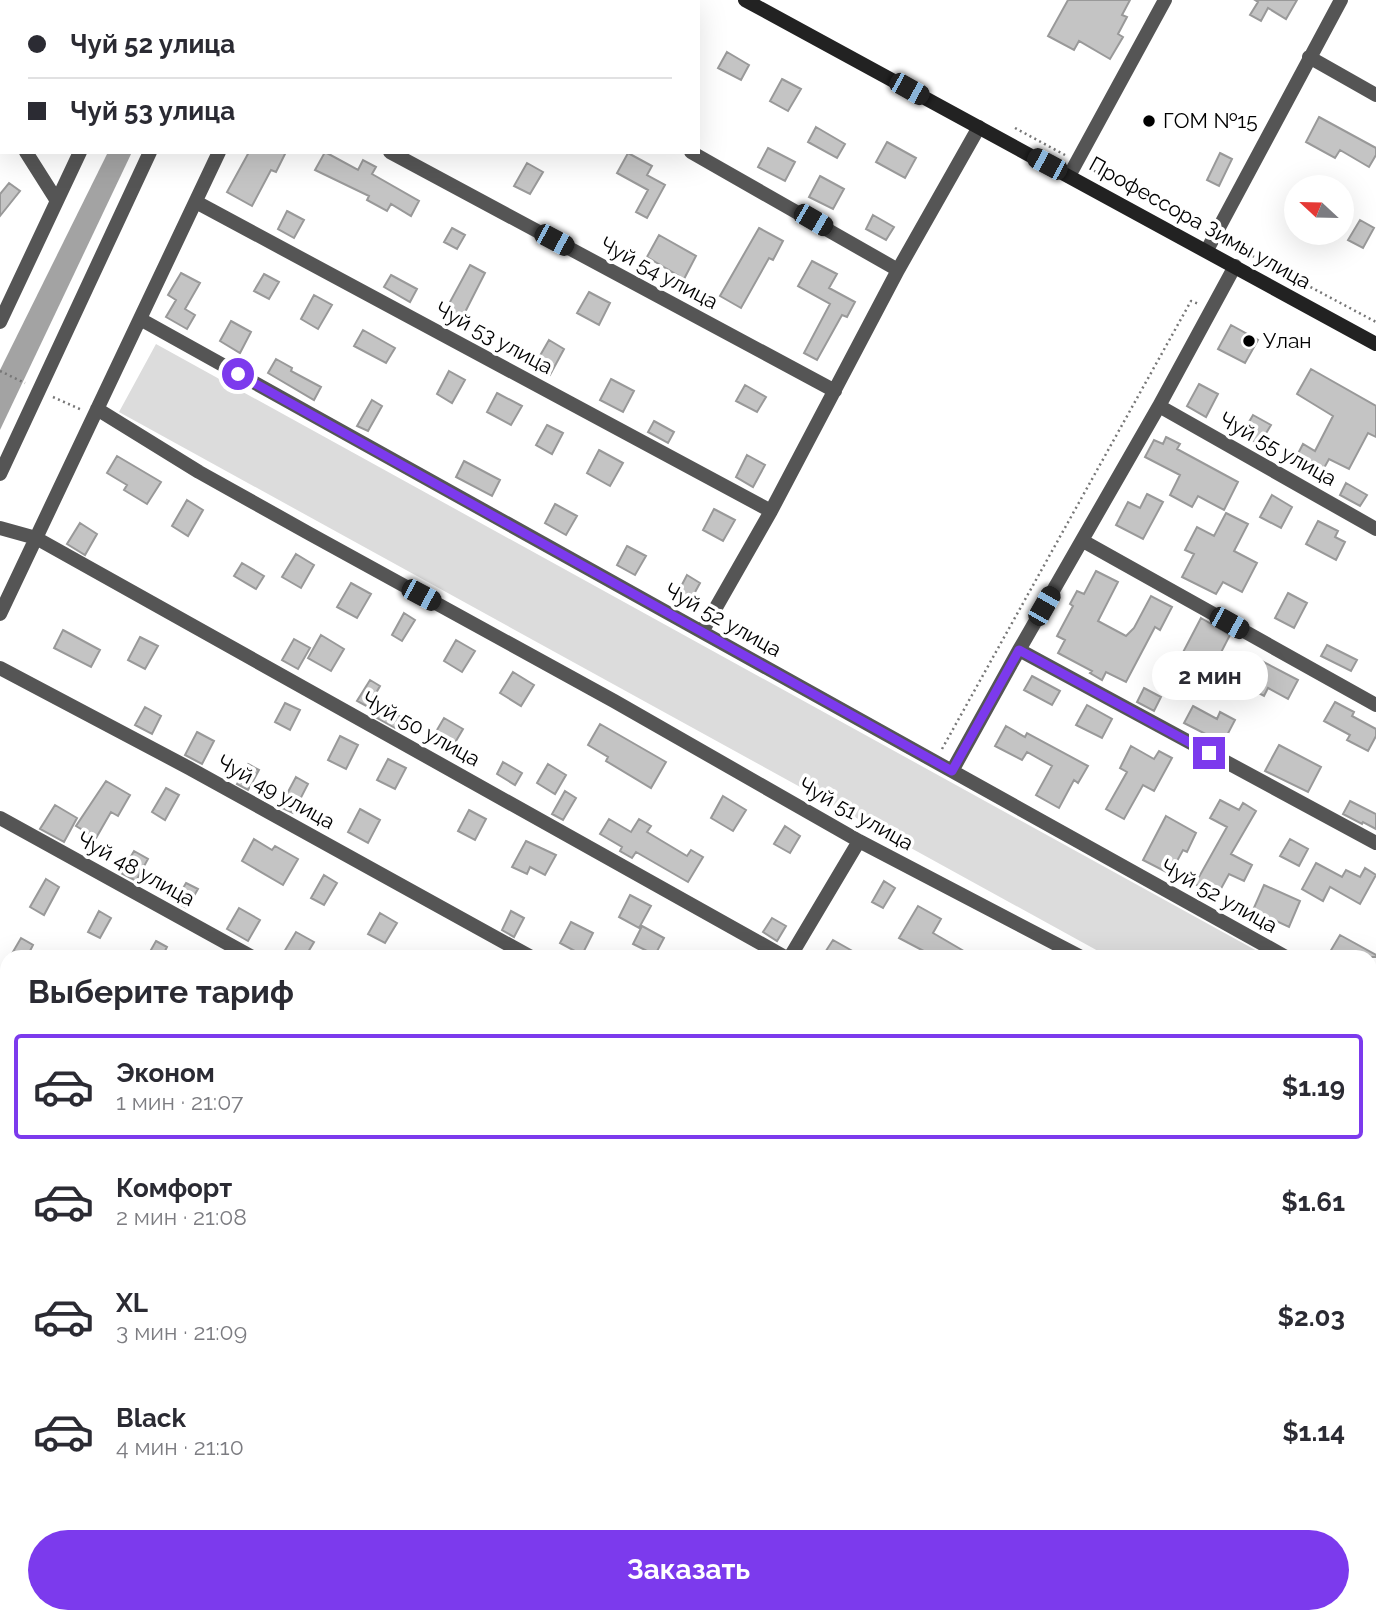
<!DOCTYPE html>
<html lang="ru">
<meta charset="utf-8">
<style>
:root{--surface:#fff;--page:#f7f7f7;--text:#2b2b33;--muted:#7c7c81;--line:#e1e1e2;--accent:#7c3aed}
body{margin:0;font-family:Raleway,sans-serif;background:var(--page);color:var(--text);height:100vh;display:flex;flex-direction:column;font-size:26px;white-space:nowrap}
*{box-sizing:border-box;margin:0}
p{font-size:23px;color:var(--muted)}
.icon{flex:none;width:38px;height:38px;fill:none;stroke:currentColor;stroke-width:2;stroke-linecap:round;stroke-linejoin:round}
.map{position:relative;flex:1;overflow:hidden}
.side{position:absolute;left:0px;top:950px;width:1377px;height:674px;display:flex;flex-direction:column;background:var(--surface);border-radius:21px 21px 0 0;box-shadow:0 7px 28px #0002}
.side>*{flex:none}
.top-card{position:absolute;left:0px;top:0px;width:700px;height:154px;box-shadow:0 7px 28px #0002;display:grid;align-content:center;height:154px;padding:0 28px;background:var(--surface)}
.needle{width:46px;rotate:292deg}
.buttons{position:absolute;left:1284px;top:175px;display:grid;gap:14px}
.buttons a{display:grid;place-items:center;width:70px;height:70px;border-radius:50%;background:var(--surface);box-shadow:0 7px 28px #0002;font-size:35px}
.end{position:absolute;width:32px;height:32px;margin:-16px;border:9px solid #7c3aed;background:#fff;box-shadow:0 0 0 4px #fff}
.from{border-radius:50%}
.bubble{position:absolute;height:49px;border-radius:24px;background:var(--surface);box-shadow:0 7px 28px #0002;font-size:23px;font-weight:700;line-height:49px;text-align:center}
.car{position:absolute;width:21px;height:42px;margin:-21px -10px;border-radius:9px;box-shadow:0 0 5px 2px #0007;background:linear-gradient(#222 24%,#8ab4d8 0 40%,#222 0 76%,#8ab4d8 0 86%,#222 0)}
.top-card b{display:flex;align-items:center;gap:24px;height:66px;font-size:26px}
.top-card b+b{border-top:2px solid var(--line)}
.top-card i{width:18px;height:18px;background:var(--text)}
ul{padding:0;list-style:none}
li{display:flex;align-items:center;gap:21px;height:105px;margin:0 14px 10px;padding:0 14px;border:4px solid transparent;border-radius:7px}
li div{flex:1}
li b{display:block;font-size:26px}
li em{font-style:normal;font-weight:700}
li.current{border-color:var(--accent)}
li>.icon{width:63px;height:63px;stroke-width:1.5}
h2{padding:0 28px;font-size:32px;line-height:84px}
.cta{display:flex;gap:14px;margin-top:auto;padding:14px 28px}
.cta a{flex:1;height:80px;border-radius:42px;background:var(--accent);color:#fff;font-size:28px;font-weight:700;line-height:80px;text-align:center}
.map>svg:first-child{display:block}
</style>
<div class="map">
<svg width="1376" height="1623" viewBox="0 0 1376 1623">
<rect width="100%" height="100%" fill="#fff"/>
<path fill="#dcdcdc" d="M156 344 1268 957H1109L119 412Z
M1370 1014 1376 1017V1104L1370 1101Z"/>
<path fill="#a3a3a3" d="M108 152H132L0 430V370Z"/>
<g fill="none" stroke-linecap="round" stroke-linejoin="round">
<path stroke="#a3a3a3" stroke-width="4.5" d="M0 1417 7 1422
M303 1617 311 1623"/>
</g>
<path fill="#c4c4c4" stroke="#999" stroke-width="2" d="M1068 0H1130L1122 15 1127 17 1118 34 1123 37 1110 59 1079 41 1074 50 1048 36Z
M1255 0H1297L1286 19 1268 8 1261 21 1250 15 1258 2Z
M727 52 749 65 741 80 718 68Z
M782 79 801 89 788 111 770 101Z
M1319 117 1376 148V155L1369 167 1340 150 1335 158 1306 142Z
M816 127 845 144 837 158 808 142Z
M887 142 916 158 905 178 876 162Z
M768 148 795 162 785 181 758 167Z
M249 152H286L276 172 271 170 252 206 227 192Z
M325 152 358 170 363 160 376 167 372 174 419 201 411 216 391 204 387 211 367 200 369 196 315 170Z
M628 153 652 166 647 175 665 185 647 218 636 212 648 190 617 173Z
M1220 153 1232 159 1219 186 1207 180Z
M527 163 543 172 530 194 514 186Z
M820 176 844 189 833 209 809 197Z
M9 183 20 191 0 216V194Z
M287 211 304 220 294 238 278 229Z
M873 215 894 227 886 240 866 229Z
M1360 220 1374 228 1363 248 1348 240Z
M452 228 465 235 457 249 444 242Z
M759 228 783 241 773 260 769 258 741 308 720 296Z
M659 235 696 256 684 279 647 257Z
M812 261 837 274 829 288 855 302 847 317 842 315 817 360 804 353 830 304 798 286Z
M470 265 485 273 460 322 444 313Z
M181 273 200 283 185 309 195 315 187 329 166 317 176 300 168 295Z
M264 274 279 282 269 299 254 291Z
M391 275 417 289 410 302 384 287Z
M589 292 610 303 599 325 577 313Z
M314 295 332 305 318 329 301 319Z
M231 321 251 332 240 353 220 341Z
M1231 325 1258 340 1245 363 1218 349Z
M363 330 395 348 386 363 354 346Z
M549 340 564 349 550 375 534 366Z
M276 359 292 368 291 371 321 387 314 400 268 373Z
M1311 369 1376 406V437L1368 433 1349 469 1329 459 1318 479 1292 465 1303 444 1315 451 1333 416 1297 394Z
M449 371 465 380 452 403 437 394Z
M611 379 634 391 623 412 600 400Z
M1199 384 1218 394 1206 417 1187 406Z
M745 385 766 397 757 412 736 401Z
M497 393 522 406 511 425 487 412Z
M372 400 382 406 368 431 357 426Z
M1253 415 1271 425 1259 445 1242 434Z
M654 421 674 432 668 443 648 432Z
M547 425 563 433 552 454 536 445Z
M1166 437 1180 444 1177 449 1238 482 1224 510 1198 496 1192 507 1170 495 1180 475 1145 457 1154 440 1163 444Z
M599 450 623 463 610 486 587 473Z
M747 455 765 465 753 487 736 477Z
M117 456 161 482 147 504 124 490 127 485 107 473Z
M464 461 500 480 492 496 456 477Z
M1346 483 1367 495 1360 506 1340 495Z
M1147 494 1163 502 1143 539 1116 525 1128 502 1140 508Z
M1272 495 1292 507 1281 528 1260 517Z
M187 500 203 510 188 536 172 526Z
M555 504 577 516 566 535 545 523Z
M714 509 735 520 723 541 703 530Z
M1226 513 1248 524 1234 551 1257 563 1242 592 1223 582 1216 594 1182 577 1194 554 1185 550 1197 527 1214 536Z
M1318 521 1338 531 1335 537 1345 542 1336 560 1306 544Z
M80 523 97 534 85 555 67 544Z
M627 546 646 556 635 575 617 565Z
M296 554 314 565 301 588 282 577Z
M242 563 264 576 256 589 234 576Z
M1096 571 1118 582 1098 621 1126 636 1134 628 1151 596 1172 607 1160 630 1155 627 1126 682 1106 672 1102 680 1090 673 1092 671 1058 653 1065 640 1057 636 1073 606 1070 604 1077 591 1084 594Z
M687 575 700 583 688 605 675 598Z
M351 583 371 594 357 618 337 607Z
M1288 593 1307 603 1294 628 1275 618Z
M404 613 415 620 402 641 392 635Z
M1201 618 1230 635 1210 674 1180 658Z
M63 630 100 650 91 667 54 648Z
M321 635 344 649 331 671 308 658Z
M140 637 158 646 145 669 128 660Z
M294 639 310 648 298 669 282 660Z
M456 640 475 651 462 672 444 661Z
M1327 645 1357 660 1351 671 1321 656Z
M1256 658 1298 680 1288 699 1268 688 1264 696 1245 686 1249 679 1246 677Z
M513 672 534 685 521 706 500 693Z
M1032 676 1060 691 1052 705 1024 690Z
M370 680 380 686 368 707 357 701Z
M1144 688 1161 697 1154 711 1137 702Z
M1335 702 1354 712 1352 716 1376 729V736L1368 751 1347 740 1350 735 1324 721Z
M285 703 300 710 290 730 275 722Z
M1087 705 1112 719 1102 738 1076 725Z
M1193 706 1217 719 1220 712 1235 720 1223 743 1184 723Z
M145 707 161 716 152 734 135 725Z
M384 707 401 717 395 728 377 718Z
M444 718 463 729 449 753 430 742Z
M600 724 666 762 651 788 606 761 608 757 588 745Z
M1006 726 1025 737 1027 733 1088 766 1078 783 1074 780 1059 808 1036 795 1052 766 1027 752 1022 760 995 746Z
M197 732 214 741 202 764 185 755Z
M340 736 358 745 346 769 328 760Z
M1279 745 1321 767 1308 792 1265 771Z
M1131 746 1154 759 1159 751 1172 758 1154 791 1143 785 1124 819 1106 809 1127 772 1120 768Z
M388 759 406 768 395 789 377 780Z
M503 762 522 773 515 785 497 774Z
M248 764 259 770 248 790 237 784Z
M548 764 566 775 555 794 537 783Z
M296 777 308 784 293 813 280 807Z
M106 781 130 795 118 816 111 812 96 838 76 826Z
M166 788 179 795 165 820 152 812Z
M565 791 576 798 563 820 552 814Z
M723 796 746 810 733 831 711 818Z
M1220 800 1239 810 1243 803 1256 811 1231 854 1252 865 1244 881 1229 874 1217 896 1195 884 1227 827 1210 818Z
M1350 801 1376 814V829L1363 822 1362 824 1343 814Z
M55 805 77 818 64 842 40 829Z
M360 809 380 820 368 843 348 832Z
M469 810 486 819 475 840 458 831Z
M1166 816 1196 833 1187 852 1183 850 1170 874 1143 860Z
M609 819 631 832 639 819 651 826 647 832 687 856 691 850 703 857 688 882 636 852 632 858 620 851 622 847 600 834Z
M785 826 800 836 790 853 774 844Z
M254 839 272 850 275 846 298 859 283 885 242 861Z
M1290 839 1308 849 1299 866 1280 856Z
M526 841 556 855 545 875 530 867 527 874 512 867Z
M134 851 148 859 136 881 121 873Z
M1316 863 1342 877 1346 870 1360 877 1365 868 1376 875 1360 904 1330 887 1323 901 1302 889Z
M324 875 337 883 324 905 311 898Z
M46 879 59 887 44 915 30 907Z
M884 881 895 888 883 908 872 902Z
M186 883 198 889 187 908 175 902Z
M1264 885 1300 901 1289 927 1253 910Z
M630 895 651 906 639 928 619 917Z
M918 906 941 919 933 933 974 957H935L899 938Z
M239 908 260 920 248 941 227 929Z
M99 911 111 918 100 938 88 932Z
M511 911 524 918 514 937 502 930Z
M380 913 397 923 385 943 368 934Z
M772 918 786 926 777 941 763 932Z
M571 922 593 933 582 955 560 943Z
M642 926 664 938 655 955 633 944Z
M296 932 314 942 305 957H281Z
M1340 935 1376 955V957H1327Z
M21 938 33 945 27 957H10Z
M833 940 863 957H822Z
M156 941 167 947 162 957H147Z"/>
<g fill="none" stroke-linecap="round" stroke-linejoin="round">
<path stroke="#777" stroke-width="2.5" stroke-dasharray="2 3.5" stroke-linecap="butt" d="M1015 128 1065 155
M1089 168 1200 228
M1228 243 1376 322
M0 371 25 383
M53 397 82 410
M942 749 1191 301 1199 304"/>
<path stroke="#555" stroke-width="10" d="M788 1617 798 1623"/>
<path stroke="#555" stroke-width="14" d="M80 0 82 2
M402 0 405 2
M150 2 151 0
M220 2 221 0
M292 2 293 0
M1309 57 1376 95
M0 112 2 114
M26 152 57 201
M390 152 835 391
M691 152 898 270
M1069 176 1165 0
M196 202 771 511
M1207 250 1341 0
M140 319 1286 957
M0 322 80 152
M1159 406 1376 529
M97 409 199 472 310 534 614 701 859 841 1081 957
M0 474 150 152
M0 528 36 538 785 957
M1083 541 1376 705
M0 614 219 152
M702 632 771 511 898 270 979 127
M1019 650 1376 843
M0 668 189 768 531 957
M952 771 1019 650 1159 406 1235 266
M0 818 252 957
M790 957 859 841
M0 983 7 986
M1370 1004 1376 1008
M1370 1114 1376 1117
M0 1168 7 1173
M1370 1276 1376 1279
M0 1280 7 1285
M1370 1421 1376 1424
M0 1501 7 1504
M1370 1616 1376 1619
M249 1617 260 1623
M507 1617 518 1623
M1172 1617 1183 1623"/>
<path stroke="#222" stroke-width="14" d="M745 0 1376 344"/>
</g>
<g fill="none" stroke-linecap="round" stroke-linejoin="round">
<path stroke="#7c3aed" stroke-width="9" d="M238 374 952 771 1019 650 1209 753"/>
</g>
<g fill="#000" stroke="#fff" stroke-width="2.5">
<circle cx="1149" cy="121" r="7"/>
<circle cx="1249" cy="341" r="7"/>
</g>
<g text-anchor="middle" stroke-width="7" stroke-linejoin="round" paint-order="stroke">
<g font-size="21" fill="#000" stroke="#fff" text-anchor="start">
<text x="1163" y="128">ГОМ №15</text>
<text x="1263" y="348">Улан</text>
</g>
<g font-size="21" fill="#000" stroke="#fff">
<text transform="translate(1200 223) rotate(29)" y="7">Профессора Зимы улица</text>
<text transform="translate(659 273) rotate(28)" y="7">Чуй 54 улица</text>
<text transform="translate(494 338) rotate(28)" y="7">Чуй 53 улица</text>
<text transform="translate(1278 449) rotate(29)" y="7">Чуй 55 улица</text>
<text transform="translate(723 620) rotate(29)" y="7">Чуй 52 улица</text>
<text transform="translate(421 729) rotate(29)" y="7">Чуй 50 улица</text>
<text transform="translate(276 792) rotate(29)" y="7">Чуй 49 улица</text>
<text transform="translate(856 814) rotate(29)" y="7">Чуй 51 улица</text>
<text transform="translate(136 869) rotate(29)" y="7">Чуй 48 улица</text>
<text transform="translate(1219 896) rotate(29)" y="7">Чуй 52 улица</text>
</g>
</g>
</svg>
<div class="buttons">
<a><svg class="needle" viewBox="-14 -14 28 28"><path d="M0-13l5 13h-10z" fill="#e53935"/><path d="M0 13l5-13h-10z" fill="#7c7c81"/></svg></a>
</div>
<i class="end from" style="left:238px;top:374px"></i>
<i class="end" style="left:1209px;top:753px"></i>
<div class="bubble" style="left:1152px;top:651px;width:116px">2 мин</div>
<i class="car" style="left:909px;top:89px;rotate:119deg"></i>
<i class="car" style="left:1047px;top:164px;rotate:298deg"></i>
<i class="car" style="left:813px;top:220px;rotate:120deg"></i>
<i class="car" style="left:554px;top:240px;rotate:118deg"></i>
<i class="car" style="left:421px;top:595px;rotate:118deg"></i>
<i class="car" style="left:1044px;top:606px;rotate:30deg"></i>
<i class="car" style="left:1229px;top:623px;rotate:119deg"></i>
<div class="top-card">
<b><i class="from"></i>Чуй 52 улица</b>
<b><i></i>Чуй 53 улица</b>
</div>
<section class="side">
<h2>Выберите тариф</h2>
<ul>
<li class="current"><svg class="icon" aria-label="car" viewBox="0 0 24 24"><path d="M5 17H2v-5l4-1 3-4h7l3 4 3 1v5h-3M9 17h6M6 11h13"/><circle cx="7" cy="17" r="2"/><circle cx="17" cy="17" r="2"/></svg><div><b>Эконом</b><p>1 мин · 21:07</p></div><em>$1.19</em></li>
<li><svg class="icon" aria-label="car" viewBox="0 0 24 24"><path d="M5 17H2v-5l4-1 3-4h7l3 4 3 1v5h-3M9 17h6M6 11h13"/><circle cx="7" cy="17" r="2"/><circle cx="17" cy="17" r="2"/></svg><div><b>Комфорт</b><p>2 мин · 21:08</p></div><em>$1.61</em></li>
<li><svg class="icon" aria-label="car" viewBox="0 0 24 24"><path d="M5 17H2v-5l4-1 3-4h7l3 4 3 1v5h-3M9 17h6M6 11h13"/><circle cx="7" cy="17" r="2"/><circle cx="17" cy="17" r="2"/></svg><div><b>XL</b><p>3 мин · 21:09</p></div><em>$2.03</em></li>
<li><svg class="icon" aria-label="car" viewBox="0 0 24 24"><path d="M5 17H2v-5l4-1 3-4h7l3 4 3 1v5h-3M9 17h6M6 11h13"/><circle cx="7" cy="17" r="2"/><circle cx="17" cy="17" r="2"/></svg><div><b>Black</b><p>4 мин · 21:10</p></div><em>$1.14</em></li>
</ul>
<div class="cta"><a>Заказать</a></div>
</section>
</div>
